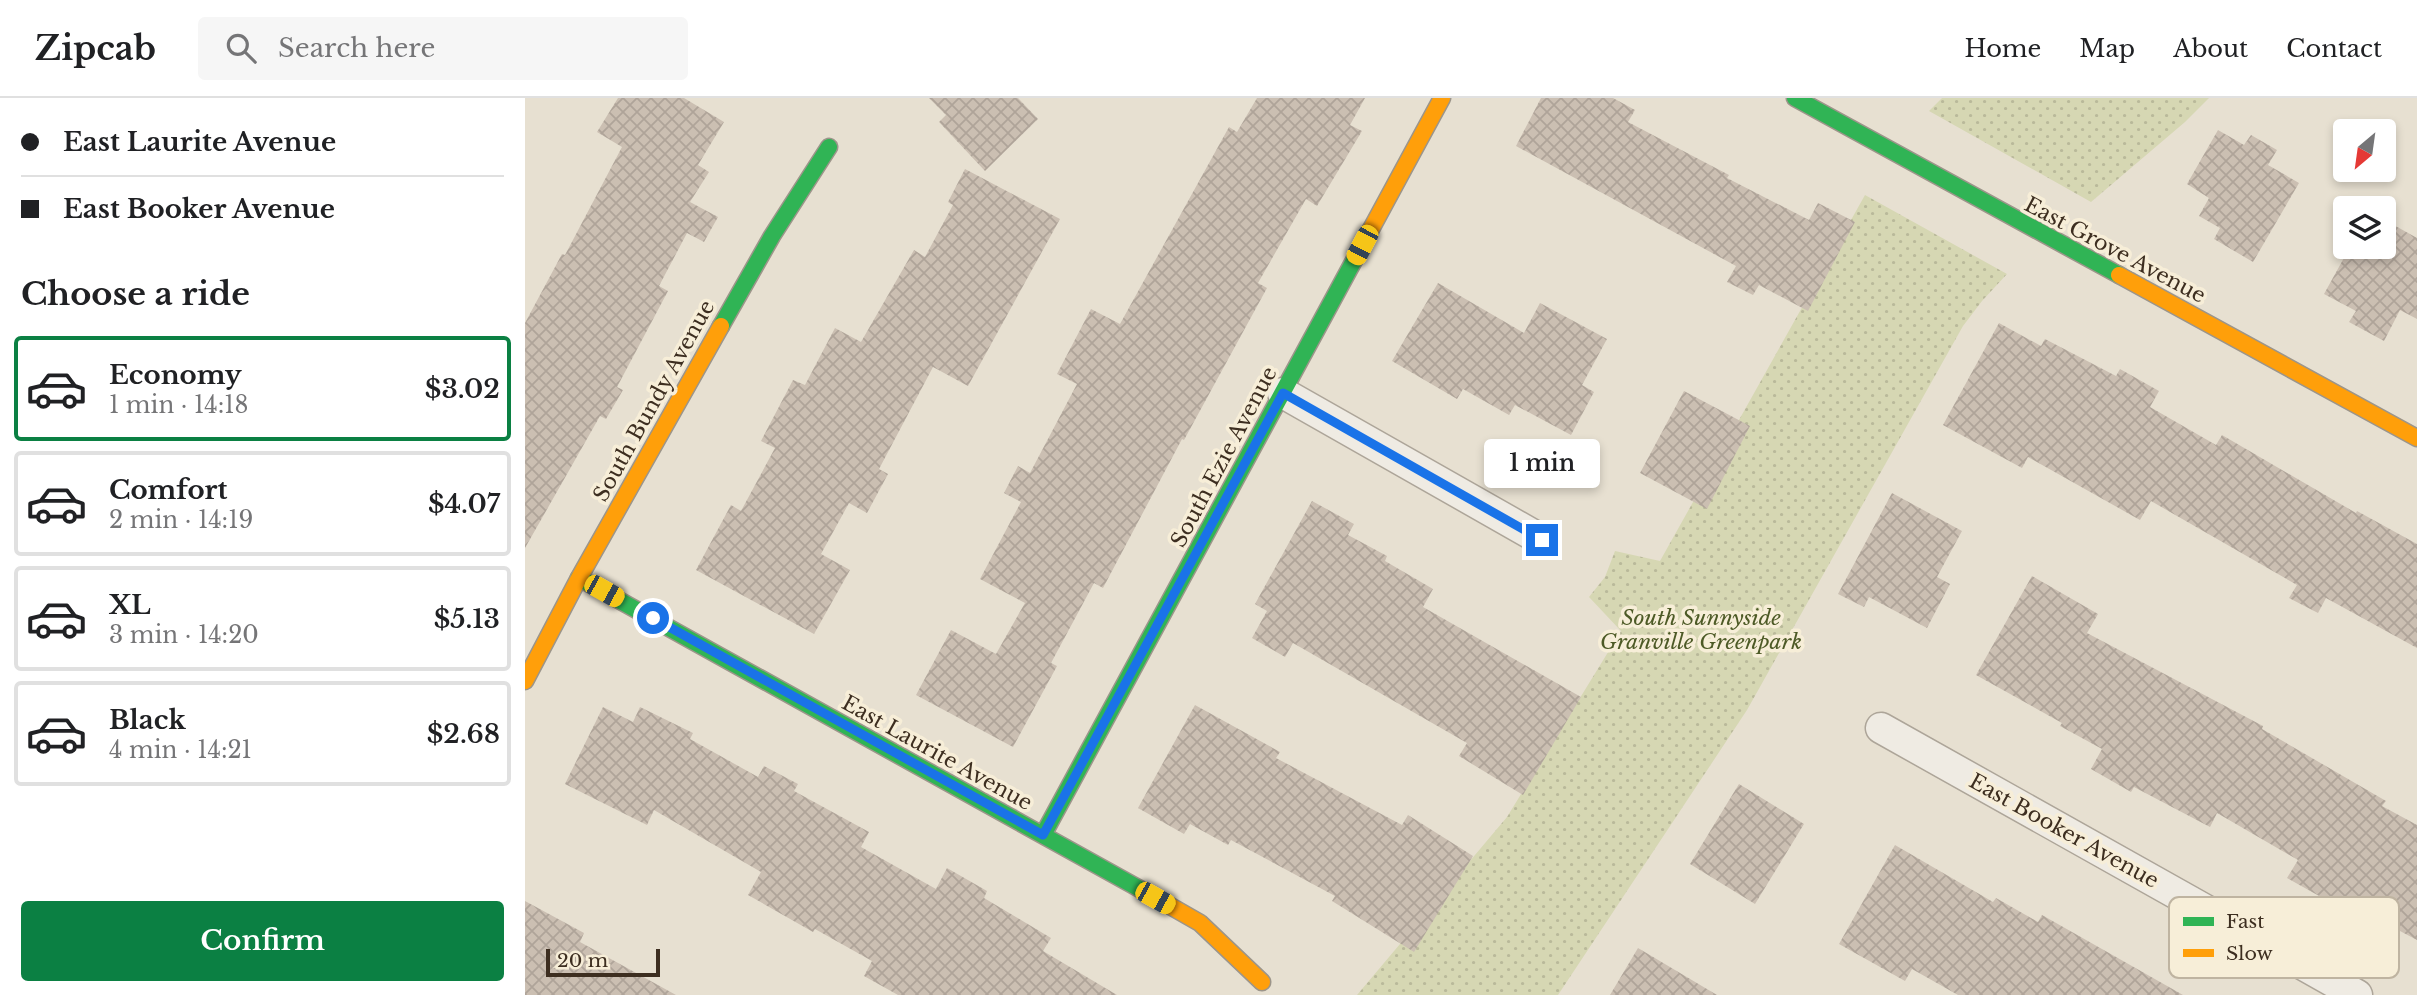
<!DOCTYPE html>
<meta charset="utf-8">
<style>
:root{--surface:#fff;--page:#f6f6f6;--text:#202124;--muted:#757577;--line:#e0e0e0;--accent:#0b8043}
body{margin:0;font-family:"Libre Baskerville",serif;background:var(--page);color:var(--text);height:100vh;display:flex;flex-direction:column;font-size:26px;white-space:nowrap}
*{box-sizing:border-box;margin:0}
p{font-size:23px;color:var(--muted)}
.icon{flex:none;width:38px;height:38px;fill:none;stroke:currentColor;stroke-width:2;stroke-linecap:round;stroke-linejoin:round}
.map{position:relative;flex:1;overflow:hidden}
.side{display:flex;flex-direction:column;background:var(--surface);width:525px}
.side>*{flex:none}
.banner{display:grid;align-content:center;height:154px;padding:0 21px;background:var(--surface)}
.needle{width:46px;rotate:209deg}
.fabs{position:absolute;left:1808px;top:21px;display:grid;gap:14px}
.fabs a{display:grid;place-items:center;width:63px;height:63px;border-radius:7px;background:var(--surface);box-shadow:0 4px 10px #0003;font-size:35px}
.scale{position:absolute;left:21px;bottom:18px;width:114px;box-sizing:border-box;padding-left:7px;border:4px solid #3d2e20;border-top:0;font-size:19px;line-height:24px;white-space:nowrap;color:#3d2e20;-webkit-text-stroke:5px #f7eed8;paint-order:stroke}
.end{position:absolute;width:32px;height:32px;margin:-16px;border:9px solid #1a73e8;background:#fff;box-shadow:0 0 0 4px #fff}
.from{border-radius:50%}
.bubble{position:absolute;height:49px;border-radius:7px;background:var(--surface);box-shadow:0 4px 10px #0003;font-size:23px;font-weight:600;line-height:49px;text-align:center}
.car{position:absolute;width:21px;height:42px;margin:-21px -10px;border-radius:9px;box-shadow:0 0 5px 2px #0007;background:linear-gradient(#f5c518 24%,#345 0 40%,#f5c518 0 76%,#345 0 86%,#f5c518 0)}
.banner b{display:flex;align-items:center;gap:24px;height:66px;font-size:26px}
.banner b+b{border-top:2px solid var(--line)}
.banner i{width:18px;height:18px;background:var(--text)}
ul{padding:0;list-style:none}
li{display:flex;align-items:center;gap:21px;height:105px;margin:0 14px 10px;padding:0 7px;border:4px solid var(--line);border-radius:7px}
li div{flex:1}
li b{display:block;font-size:26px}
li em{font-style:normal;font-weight:600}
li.selected{border-color:var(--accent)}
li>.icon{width:63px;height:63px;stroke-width:1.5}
h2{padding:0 21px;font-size:32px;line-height:84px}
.button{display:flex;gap:14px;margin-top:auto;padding:14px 21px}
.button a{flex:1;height:80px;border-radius:7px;background:var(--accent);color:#fff;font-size:28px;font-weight:600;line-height:80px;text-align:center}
header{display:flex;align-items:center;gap:42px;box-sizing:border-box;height:98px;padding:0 35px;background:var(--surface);border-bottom:2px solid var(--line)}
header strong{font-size:33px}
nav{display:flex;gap:38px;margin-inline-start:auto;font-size:24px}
.search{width:490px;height:63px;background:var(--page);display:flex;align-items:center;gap:18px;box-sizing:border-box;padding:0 24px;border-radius:7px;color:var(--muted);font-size:26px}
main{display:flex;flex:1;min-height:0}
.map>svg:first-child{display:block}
</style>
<header>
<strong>Zipcab</strong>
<div class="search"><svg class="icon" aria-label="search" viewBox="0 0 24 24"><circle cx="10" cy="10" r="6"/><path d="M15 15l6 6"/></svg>Search here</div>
<nav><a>Home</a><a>Map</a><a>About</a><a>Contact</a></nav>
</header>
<main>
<section class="side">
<div class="banner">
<b><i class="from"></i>East Laurite Avenue</b>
<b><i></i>East Booker Avenue</b>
</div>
<h2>Choose a ride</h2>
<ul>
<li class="selected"><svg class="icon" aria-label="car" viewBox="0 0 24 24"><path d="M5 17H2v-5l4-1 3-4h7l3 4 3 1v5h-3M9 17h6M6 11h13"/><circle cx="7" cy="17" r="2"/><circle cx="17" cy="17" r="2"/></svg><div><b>Economy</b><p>1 min · 14:18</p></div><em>$3.02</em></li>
<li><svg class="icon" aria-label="car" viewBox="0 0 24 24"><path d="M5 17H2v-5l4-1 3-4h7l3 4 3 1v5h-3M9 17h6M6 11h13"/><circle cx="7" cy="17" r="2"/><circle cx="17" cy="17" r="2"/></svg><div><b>Comfort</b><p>2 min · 14:19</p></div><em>$4.07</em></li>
<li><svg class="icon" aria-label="car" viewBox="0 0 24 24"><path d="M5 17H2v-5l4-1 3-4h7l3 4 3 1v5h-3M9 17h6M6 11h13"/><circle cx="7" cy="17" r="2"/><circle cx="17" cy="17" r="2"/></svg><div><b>XL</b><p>3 min · 14:20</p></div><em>$5.13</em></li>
<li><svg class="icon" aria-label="car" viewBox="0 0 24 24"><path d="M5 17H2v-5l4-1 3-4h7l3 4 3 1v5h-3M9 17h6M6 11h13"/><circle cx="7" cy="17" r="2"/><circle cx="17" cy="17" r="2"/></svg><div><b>Black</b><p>4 min · 14:21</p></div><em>$2.68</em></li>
</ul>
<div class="button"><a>Confirm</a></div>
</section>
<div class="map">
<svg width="1892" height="897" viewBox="0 0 1892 897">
<defs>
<pattern id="grass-dots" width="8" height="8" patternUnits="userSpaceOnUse" patternTransform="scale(1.75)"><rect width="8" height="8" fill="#d6d7b3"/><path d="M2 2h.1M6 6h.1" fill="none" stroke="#b9b99a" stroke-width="1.8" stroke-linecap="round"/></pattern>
<pattern id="building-cross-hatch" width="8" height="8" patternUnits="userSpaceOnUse" patternTransform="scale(1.75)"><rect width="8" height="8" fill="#cbbfb2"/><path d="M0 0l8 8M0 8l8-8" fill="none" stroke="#afa499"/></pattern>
</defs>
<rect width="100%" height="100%" fill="#e7e0d1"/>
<path fill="url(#grass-dots)" d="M1417 0H1684L1660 24 1566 104 1404 13Z
M1340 97 1482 176 1457 203 1438 228 1222 612 1033 897H832L982 719 1096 533 1064 499 1080 479 1090 453 1135 463Z"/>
<path fill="url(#building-cross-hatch)" d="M93 0H159L199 24 173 67 184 74 165 104 193 119 179 144 162 135 134 188 143 193 92 289 98 292 81 321 75 318 0 450V225L37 156 40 157 97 49 72 34Z
M404 0H493L513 21 460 73 414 24 421 17Z
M732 0H840L825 27 837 33 792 108 781 101 733 185 742 190 659 342 657 341 578 490 569 485 526 565 532 568 488 649 391 597 426 532 471 556 500 505 455 481 496 404 479 395 493 368 505 375 552 286 532 276 566 211 595 226 704 29 712 34Z
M1016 0H1088L1110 12 1103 24 1204 77 1202 80 1284 122 1293 105 1330 124 1283 213 1234 187 1228 197 1202 184 1211 168 991 48Z
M1693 32 1719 47 1726 37 1752 52 1743 67 1774 85 1728 164 1689 141 1695 130 1674 118 1684 100 1662 86Z
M440 71 535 121 443 288 408 269 354 371 363 376 342 415 324 405 296 456 325 472 289 536 171 472 206 407 216 413 250 350 236 343 268 282 280 287 310 230 336 244 389 152 400 159 428 107 423 104Z
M1858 121 1892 140V221L1875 212 1859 243 1824 224 1831 213 1799 196 1825 149H1858Z
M913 185 999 235 1015 205 1082 241 1057 287 1069 294 1046 337 990 307 984 317 938 291 932 301 867 263Z
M1474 225 1516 248 1520 241 1591 278 1595 271 1634 293 1625 309 1691 347 1697 337 1831 415 1832 413 1892 446V550L1801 500 1793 515 1764 500 1772 487 1626 403 1615 422 1503 359 1497 370 1418 327Z
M1159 293 1225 328 1182 411 1115 375Z
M1367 395 1437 433 1412 479 1425 486 1402 530 1344 499 1339 509 1313 496Z
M787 403 829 426 823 437 862 458 860 463 908 491 898 509 1056 599 998 697 934 658 942 645 768 545 760 559 727 540 742 513 730 506Z
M1507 478 1573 516 1562 535 1738 628 1737 631 1861 703 1857 708 1892 727V842L1841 815 1837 822 1762 780 1773 762 1692 715 1685 729 1609 689 1606 694 1566 671 1577 651 1535 628 1537 625 1451 577Z
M670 607 755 654 751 660 877 727 883 717 948 758 889 854 807 803 810 798 706 742 703 747 665 726 659 736 613 710Z
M78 609 108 624 115 609 168 635 165 641 233 679 239 668 273 686 269 693 344 734 336 749 411 791 422 770 462 793 459 800 526 840 518 853 592 897H373L339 878 347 863 290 831 288 834 223 797 236 774 129 712 122 727 40 686Z
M1214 686 1279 726 1230 806 1165 766Z
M1370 747 1468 804 1471 800 1513 824 1517 817 1658 897H1433L1387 871 1380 883 1314 846Z
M0 803 59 835 55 844 151 897H0Z
M1113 850 1192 897H1085Z"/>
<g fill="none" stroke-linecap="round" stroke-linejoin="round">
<defs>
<path id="street" d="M758 295 1017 442
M1356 630 1832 897"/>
<path id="fast" d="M1270 0 1594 177
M196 228 247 138 304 49
M54 480 633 801
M518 737 845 133"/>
<path id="slow" d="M845 133 917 0
M1594 177 1892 340
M0 583 54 480 196 228
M633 801 675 825 737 884"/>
</defs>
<use href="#street" stroke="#ada599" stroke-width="33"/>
<use href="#fast" stroke="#9c958a" stroke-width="19"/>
<use href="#slow" stroke="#9c958a" stroke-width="19"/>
<use href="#street" stroke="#efebe3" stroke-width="30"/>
<use href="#fast" stroke="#30b455" stroke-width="16"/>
<use href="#slow" stroke="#ff9f0a" stroke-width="16"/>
</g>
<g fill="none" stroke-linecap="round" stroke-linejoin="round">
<path stroke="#1a73e8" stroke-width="9" d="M128 520 518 737 758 295 1017 442"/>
</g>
<g text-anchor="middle" stroke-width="7" stroke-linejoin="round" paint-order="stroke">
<g font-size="21" fill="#3d2e20" stroke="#f7eed8">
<text transform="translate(1590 152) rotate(28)" y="7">East Grove Avenue</text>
<text transform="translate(129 303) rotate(-61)" y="7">South Bundy Avenue</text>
<text transform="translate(699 359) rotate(-62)" y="7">South Ezie Avenue</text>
<text transform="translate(412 655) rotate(29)" y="7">East Laurite Avenue</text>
<text transform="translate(1539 733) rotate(29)" y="7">East Booker Avenue</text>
</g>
<g font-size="21" font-style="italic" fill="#4d5a26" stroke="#f7eed8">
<text x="1176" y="527">South Sunnyside<tspan x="1176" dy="24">Granville Greenpark</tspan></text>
</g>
</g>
<rect x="1644" y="799" width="230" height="81" rx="10" fill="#f7eed8" stroke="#bfb4a1" stroke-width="2"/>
<rect x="1658" y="819" width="31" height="9" fill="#30b455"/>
<rect x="1658" y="851" width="31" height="8" fill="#ff9f0a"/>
<g font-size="19" fill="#3d2e20">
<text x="1701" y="830">Fast</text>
<text x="1701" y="862">Slow</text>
</g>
</svg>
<div class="fabs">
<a><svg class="needle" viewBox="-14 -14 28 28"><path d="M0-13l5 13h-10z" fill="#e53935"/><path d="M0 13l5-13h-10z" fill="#757577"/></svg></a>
<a><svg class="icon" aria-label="layers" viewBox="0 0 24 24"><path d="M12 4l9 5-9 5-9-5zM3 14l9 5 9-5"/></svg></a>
</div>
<div class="scale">20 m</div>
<i class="end from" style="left:128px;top:520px"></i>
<i class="end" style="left:1017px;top:442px"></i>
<div class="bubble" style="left:959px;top:341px;width:116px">1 min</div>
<i class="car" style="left:837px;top:147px;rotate:208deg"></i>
<i class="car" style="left:79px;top:493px;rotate:119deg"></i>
<i class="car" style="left:630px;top:800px;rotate:119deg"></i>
</div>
</main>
